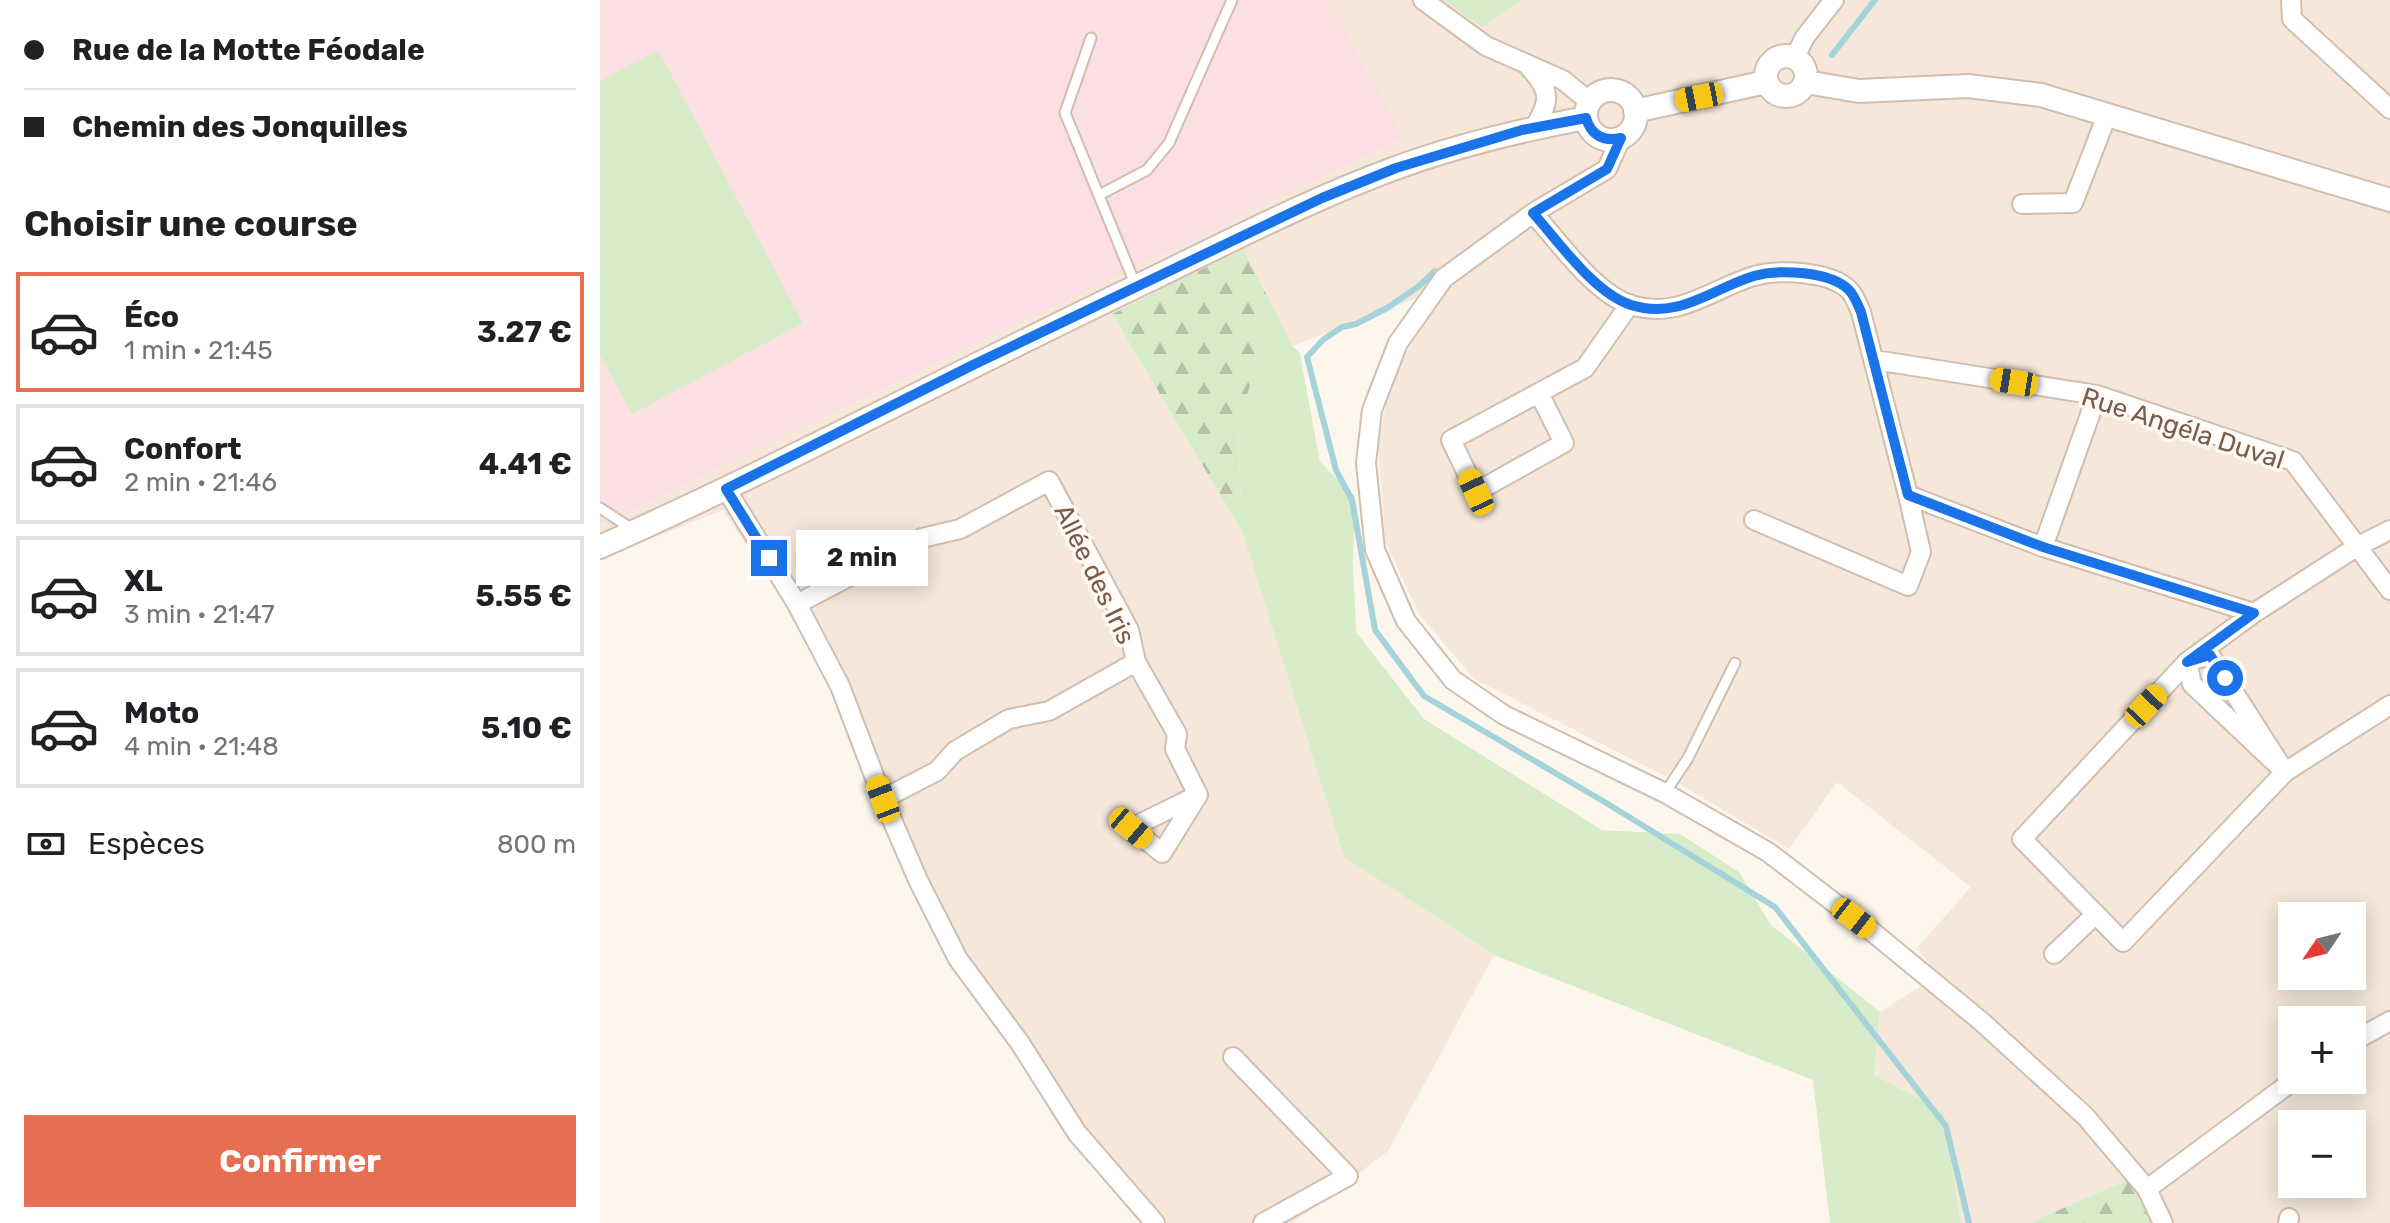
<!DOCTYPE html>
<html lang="fr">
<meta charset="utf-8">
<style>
:root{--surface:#fff;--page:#f6f6f6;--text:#202124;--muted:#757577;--line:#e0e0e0;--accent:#e76f51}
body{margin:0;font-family:Rubik,sans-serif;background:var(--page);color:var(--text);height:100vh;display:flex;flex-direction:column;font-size:30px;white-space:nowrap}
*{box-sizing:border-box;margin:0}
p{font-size:26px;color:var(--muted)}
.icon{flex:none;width:44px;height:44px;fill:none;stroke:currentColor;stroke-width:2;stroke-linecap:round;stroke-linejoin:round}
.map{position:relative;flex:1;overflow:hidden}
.side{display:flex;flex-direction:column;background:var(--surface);width:600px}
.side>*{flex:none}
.top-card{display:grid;align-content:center;height:176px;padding:0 24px;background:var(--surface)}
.needle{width:52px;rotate:235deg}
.tools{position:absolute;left:1678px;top:902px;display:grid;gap:16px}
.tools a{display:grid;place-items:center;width:88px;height:88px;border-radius:0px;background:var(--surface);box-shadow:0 4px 20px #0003;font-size:40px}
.end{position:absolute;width:36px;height:36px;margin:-18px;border:10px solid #1a73e8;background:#fff;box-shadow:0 0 0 4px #fff}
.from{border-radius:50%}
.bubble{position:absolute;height:56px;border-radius:0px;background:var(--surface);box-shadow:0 4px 20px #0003;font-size:26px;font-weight:700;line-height:56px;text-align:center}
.car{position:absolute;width:24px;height:48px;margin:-24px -12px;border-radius:10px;box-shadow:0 0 6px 2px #0007;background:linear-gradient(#f5c518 24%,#345 0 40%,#f5c518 0 76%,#345 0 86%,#f5c518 0)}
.top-card b{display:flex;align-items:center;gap:28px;height:76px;font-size:30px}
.top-card b+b{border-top:2px solid var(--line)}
.top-card i{width:20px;height:20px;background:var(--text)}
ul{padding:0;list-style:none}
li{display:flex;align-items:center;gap:24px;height:120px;margin:0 16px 12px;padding:0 8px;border:4px solid var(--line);border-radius:0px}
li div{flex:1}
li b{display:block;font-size:30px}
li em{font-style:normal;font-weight:700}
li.active{border-color:var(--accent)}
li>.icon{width:72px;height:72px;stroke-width:1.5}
h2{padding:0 24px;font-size:36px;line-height:96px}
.pay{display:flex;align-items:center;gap:20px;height:88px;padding:0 24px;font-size:30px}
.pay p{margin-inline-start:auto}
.primary-button{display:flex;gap:16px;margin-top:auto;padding:16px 24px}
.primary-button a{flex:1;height:92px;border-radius:0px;background:var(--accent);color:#fff;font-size:32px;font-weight:700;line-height:92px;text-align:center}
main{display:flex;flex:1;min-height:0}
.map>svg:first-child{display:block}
</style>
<main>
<section class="side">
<div class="top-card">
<b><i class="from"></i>Rue de la Motte Féodale</b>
<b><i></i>Chemin des Jonquilles</b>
</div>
<h2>Choisir une course</h2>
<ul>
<li class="active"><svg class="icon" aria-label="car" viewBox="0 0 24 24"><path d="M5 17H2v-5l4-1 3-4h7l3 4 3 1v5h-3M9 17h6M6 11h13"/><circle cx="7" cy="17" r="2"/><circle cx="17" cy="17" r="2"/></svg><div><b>Éco</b><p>1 min · 21:45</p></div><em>3.27 €</em></li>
<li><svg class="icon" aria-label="car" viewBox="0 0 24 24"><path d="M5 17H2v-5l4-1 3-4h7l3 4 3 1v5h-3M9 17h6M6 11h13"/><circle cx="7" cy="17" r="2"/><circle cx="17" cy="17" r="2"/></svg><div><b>Confort</b><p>2 min · 21:46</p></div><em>4.41 €</em></li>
<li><svg class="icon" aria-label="car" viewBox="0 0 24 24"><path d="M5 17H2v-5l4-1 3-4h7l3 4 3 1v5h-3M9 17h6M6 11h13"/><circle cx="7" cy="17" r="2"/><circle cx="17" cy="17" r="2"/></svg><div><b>XL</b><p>3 min · 21:47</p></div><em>5.55 €</em></li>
<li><svg class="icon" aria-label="car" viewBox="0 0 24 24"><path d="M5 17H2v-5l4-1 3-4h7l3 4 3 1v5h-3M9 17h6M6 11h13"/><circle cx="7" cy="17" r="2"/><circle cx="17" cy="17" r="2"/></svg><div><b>Moto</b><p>4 min · 21:48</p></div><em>5.10 €</em></li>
</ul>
<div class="pay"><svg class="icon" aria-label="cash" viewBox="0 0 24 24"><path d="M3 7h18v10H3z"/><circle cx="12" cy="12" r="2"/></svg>Espèces<p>800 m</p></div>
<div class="primary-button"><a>Confirmer</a></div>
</section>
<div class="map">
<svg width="1790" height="1223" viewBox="0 0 1790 1223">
<defs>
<pattern id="forest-firs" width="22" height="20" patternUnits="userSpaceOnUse" patternTransform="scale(2)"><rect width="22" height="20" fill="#d8ecc9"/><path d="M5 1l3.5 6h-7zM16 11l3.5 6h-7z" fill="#b4c2a5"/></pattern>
</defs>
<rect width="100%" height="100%" fill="#fdf6ec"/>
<path fill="#f5e8da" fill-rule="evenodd" d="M0 0H1790V1223H1557L1532 1178 1429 1223H1361L1343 1111 1274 1075 1280 1012 1338 975 1317 948 1371 887 1237 782 1189 849 1071 779 874 679 819 614 785 541 778 445 789 389 823 318 820 297 693 346 642 249 512 314 642 531 744 857 894 955 788 1151 693 1223H542L472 1140 354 963 302 868 226 678 180 596 123 510 0 559ZM1692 916H1752V976H1692ZM1692 1020H1752V1080H1692ZM1692 1124H1752V1184H1692Z"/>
<path fill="#fbdfe3" d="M0 0H727L804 137 41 505 0 523Z"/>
<path fill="#d8ecc9" d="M844 0H922L882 27Z
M58 50 203 323 32 414 0 355V81Z
M677 315 693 346 700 354 720 462 755 496 753 564 756 632 824 719 1002 830 1080 834 1139 872 1171 925 1280 1012 1274 1075 1343 1111 1361 1223H1230L1213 1080 894 955 744 857 642 531 638 427 661 347 663 327Z"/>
<path fill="url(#forest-firs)" d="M643 249 677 315 663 327 661 347 638 427 642 531 512 314Z
M1532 1178 1557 1223H1429Z"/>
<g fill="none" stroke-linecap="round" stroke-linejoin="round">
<path stroke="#a5d3da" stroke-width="6" d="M1232 55 1275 0
M835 271 819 286 787 308 756 324 742 327 724 339 707 357 736 470 752 500 775 630 824 696 1008 804 1175 907 1346 1126 1369 1223"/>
<defs>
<path id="service" d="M491 38 465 113 536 286
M499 195 547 170 569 143 632 0
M0 508 32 529
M1065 793 1088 758 1135 663"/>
<path id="minor" d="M823 0 886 46 963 80 990 102
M1691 0 1692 19 1790 109
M1195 57 1205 37 1234 0
M929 67C951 91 951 100 934 128
M1021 138 1007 169 933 213 844 278 798 343 772 410 766 463 775 550 806 621 853 680 904 715 1065 793 1168 852 1275 934 1382 1022 1485 1116 1547 1189 1563 1223
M1422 204 1473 203 1507 115
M933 213C959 242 994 293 1031 305 1079 320 1111 289 1154 276 1179 269 1230 271 1249 290 1254 295 1258 305 1261 312L1308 495 1443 547 1654 613
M1275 360 1497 395 1693 461 1790 590
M939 393 964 443 876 492 851 440 985 368 1030 304
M126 489 197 604 240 686 283 799 318 880 358 959 420 1043 477 1133 555 1223
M1154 520 1308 586 1321 552 1308 495
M1790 530 1758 546 1654 613 1587 662 1422 839 1523 942 1685 772 1790 705
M1443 547 1497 395
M197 604 322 538 360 529 449 481 529 630 536 662 577 734 575 749 598 795 531 828 562 853 598 795
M1610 655 1685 772 1592 684 1587 662Z
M283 799 337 771 355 751 409 719 449 711 536 662
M1454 954 1496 914
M1752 1042 1790 1021
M633 1057 748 1176 663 1223
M1547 1189 1694 1080
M1688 1223 1689 1218"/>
<path id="tertiary" d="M1166 76a20 20 0 1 1 40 0a20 20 0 1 1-40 0Z
M1206 82 1259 91 1368 86 1441 95 1790 200
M986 115a25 25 0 1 1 50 0a25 25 0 1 1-50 0Z
M1035 111 1166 82
M0 547C188 463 370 365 556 277 634 239 712 199 793 169 855 146 921 130 986 118"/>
</defs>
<use href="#service" stroke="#d1beb0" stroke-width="13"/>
<use href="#minor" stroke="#d1beb0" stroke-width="22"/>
<use href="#tertiary" stroke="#d1beb0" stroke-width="26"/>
<use href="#service" stroke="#fff" stroke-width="9"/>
<use href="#minor" stroke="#fff" stroke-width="18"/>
<use href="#tertiary" stroke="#fff" stroke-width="22"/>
</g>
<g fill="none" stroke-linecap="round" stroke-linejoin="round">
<path stroke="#1a73e8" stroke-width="10" d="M169 558 126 489 375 364 722 198 796 168 922 130 986 118C991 135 1003 142 1021 138L1007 169 933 213C959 242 994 293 1031 305 1079 320 1111 289 1154 276 1179 269 1230 271 1249 290 1254 295 1258 305 1261 312L1308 495 1443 547 1654 613 1587 662 1610 655 1625 678"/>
</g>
<g text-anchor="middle" stroke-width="7" stroke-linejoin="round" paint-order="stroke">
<g font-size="26" fill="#7a5c4d" stroke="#fffaf3">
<text transform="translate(1583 428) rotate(18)" y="9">Rue Angéla Duval</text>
<text transform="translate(495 574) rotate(64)" y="9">Allée des Iris</text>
</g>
</g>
</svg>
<div class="tools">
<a><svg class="needle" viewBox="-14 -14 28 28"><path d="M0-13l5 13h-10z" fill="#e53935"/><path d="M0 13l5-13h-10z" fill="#757577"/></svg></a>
<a>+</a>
<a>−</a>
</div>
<i class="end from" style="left:1625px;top:678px"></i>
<i class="end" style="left:169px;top:558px"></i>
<div class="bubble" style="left:196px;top:530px;width:132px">2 min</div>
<i class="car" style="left:1099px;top:97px;rotate:259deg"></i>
<i class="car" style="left:1414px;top:382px;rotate:279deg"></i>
<i class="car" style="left:876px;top:492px;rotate:335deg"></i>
<i class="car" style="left:1546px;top:706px;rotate:43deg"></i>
<i class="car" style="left:283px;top:799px;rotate:339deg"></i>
<i class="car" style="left:531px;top:828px;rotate:130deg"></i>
<i class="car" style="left:1254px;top:918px;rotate:128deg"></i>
</div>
</main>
